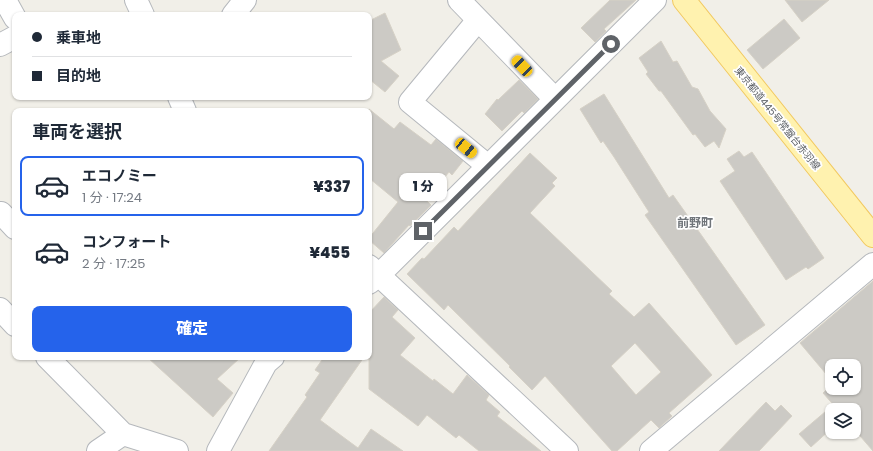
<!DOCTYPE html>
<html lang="ja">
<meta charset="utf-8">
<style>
:root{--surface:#fff;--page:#f6f6f7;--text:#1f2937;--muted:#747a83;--line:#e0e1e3;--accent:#2563eb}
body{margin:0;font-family:Poppins,"Noto Sans JP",sans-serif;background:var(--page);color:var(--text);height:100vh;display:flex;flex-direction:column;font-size:15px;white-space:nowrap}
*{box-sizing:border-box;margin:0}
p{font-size:13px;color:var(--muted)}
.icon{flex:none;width:22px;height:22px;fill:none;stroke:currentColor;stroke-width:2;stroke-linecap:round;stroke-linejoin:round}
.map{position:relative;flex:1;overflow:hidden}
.details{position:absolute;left:12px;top:108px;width:360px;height:252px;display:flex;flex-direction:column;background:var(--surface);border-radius:8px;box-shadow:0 1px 3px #0004}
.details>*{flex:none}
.banner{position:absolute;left:12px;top:12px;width:360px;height:88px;border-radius:8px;box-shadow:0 1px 3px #0004;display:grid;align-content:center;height:88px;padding:0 20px;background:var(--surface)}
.tools{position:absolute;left:825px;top:359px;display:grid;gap:8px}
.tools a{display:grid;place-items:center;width:36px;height:36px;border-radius:8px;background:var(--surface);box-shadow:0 1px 3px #0004;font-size:20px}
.end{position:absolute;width:18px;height:18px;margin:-9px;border:5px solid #5f6368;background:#fff;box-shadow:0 0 0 2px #fff}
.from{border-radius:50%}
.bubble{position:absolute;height:28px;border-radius:8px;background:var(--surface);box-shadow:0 1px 3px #0004;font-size:13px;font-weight:800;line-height:28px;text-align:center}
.car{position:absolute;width:12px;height:24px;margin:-12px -6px;border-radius:5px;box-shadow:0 0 3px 1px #0007;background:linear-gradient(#f5c518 24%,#345 0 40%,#f5c518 0 76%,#345 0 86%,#f5c518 0)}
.banner b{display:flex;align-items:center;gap:14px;height:38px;font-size:15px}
.banner b+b{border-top:1px solid var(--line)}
.banner i{width:10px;height:10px;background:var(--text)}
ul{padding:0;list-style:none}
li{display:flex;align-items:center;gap:12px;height:60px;margin:0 8px 6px;padding:0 12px;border:2px solid transparent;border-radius:8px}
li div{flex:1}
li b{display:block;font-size:15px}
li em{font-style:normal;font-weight:800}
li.current{border-color:var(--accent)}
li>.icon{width:36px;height:36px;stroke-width:1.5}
h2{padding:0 20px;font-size:18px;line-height:48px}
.cta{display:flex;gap:8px;margin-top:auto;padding:8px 20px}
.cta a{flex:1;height:46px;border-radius:8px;background:var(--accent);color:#fff;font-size:16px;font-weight:800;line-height:46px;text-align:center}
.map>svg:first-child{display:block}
</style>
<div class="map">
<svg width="873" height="451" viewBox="0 0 873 451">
<rect width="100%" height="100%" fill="#f1efe8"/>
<path fill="#cccac5" stroke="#d6d1c6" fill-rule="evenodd" d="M610 0H636L604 29 606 31 595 42 581 28Z
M785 0H829L802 22Z
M385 13 401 50 381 61 399 76 385 92 369 79V21Z
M784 19 800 38 763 69 747 50Z
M661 41 673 62 677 61 692 87 698 89 710 111 726 129 719 148 714 141 705 147 695 134 693 135 661 91H659L646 74 648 72 639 58Z
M519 80 538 99 524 113 522 111 502 131 485 114 497 99 498 100Z
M604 94 669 198 673 195 765 325 736 345 645 215 649 212 614 157 603 141 601 143 580 109Z
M369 109 394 129 400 122 431 145 436 139 463 161 452 175 449 172 426 200 431 205 410 226 409 225 384 253 369 240V238L398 202 369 178Z
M739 151 744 157 752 152 824 258 808 269 806 267 786 280 720 181 735 171 727 159Z
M530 153 557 178 552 183 555 186 530 213 612 291 609 294 634 317 649 303 712 375 669 413 672 416 659 428 651 420 617 451H612L545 376 532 390 509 367 510 366 448 305 444 310 407 274 422 258 424 259 454 227 458 231ZM635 343 661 372 636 395 611 366Z
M873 281V451L854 429V410H838L823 393 832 385V388H854V366H832V381L800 343Z
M384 297 398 310 392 317 415 338 400 355 433 381 434 379 453 394 467 375 489 395 486 400 500 412 497 416 541 451H479L459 435 456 438 427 415 418 426 369 389V313Z
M147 357H241L217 379 233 393 213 417Z
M324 357H364L320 420 358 448 371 429 403 451H269L307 397 305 395 320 373 315 370Z
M766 402 775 411 781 405 792 416 759 451H719Z
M832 406V428L811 447 799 434Z"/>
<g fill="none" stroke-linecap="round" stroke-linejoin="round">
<defs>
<path id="minor" d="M5 0 15 18
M136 0 143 15
M459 0 555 99
M233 15 245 0
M478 20 410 102 488 166
M0 45 15 37
M179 97 185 111
M1 213 15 228
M369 266 567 451
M369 283 379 275 655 0
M0 309 15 325
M47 357 123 434 177 451
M98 451 123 434
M218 451 266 363 273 357
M651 451 873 264"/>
<path id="major" d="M684 0 873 236"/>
</defs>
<use href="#minor" stroke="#b5b8bc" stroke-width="24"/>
<use href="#major" stroke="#f2c960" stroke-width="24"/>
<use href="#minor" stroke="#fff" stroke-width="22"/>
<use href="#major" stroke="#fff2af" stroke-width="22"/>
</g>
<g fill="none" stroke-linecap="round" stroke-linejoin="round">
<path stroke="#5f6368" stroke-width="5" d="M423 231 611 44"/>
</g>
<g text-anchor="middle" stroke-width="3.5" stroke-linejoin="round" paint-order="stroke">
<g font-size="10" fill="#5f6368" stroke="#fff">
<text transform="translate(778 118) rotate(51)" y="4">東京都道445号常盤台赤羽線</text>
</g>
<g font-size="12" font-weight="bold" fill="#70757a" stroke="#fff">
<text x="695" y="227">前野町</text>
</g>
</g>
</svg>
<div class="tools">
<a><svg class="icon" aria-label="locate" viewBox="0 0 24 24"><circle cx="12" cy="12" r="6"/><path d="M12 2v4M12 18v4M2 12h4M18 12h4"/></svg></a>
<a><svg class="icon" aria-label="layers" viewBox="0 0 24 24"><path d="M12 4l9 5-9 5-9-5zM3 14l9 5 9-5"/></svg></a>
</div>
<i class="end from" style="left:611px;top:44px"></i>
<i class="end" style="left:423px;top:231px"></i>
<div class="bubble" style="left:399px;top:173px;width:48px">1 分</div>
<i class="car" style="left:522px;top:66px;rotate:316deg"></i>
<i class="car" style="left:466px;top:148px;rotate:129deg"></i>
<div class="banner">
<b><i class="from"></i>乗車地</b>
<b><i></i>目的地</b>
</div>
<section class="details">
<h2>車両を選択</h2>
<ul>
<li class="current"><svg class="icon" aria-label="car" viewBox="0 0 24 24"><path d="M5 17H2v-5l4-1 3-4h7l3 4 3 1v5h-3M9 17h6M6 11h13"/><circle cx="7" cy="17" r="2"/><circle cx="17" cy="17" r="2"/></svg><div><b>エコノミー</b><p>1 分 · 17:24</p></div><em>¥337</em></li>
<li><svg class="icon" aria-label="car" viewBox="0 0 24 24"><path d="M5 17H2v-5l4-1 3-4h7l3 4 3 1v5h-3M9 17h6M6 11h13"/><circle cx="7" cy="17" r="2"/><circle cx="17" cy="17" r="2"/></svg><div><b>コンフォート</b><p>2 分 · 17:25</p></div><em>¥455</em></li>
</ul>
<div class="cta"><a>確定</a></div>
</section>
</div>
